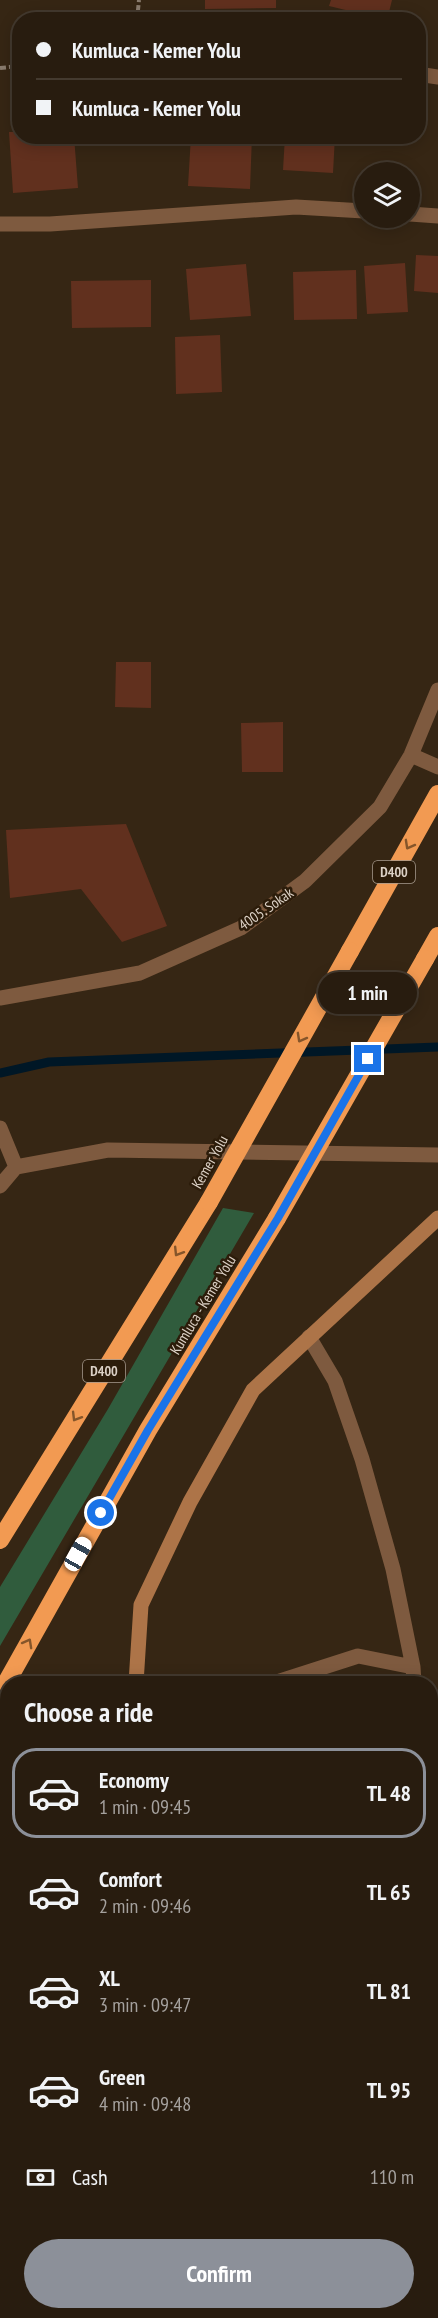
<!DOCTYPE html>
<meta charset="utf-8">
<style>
:root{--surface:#281c0f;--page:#302518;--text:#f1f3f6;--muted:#a5a19e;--line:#443a2f;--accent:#8c9099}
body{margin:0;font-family:"PT Sans Narrow",sans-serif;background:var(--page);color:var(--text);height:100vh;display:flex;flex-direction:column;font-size:22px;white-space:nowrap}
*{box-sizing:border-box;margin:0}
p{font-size:20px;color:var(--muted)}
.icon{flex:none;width:33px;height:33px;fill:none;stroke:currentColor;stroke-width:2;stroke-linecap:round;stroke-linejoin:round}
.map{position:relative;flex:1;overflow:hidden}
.details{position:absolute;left:0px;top:1676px;width:438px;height:644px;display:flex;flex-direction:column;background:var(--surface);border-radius:24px 24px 0 0;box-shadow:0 3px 15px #0003,0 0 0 2px var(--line)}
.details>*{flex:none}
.top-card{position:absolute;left:12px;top:12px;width:414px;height:132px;border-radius:24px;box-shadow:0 3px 15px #0003,0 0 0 2px var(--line);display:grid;align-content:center;height:132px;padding:0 24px;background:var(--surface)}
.controls{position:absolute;left:354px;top:162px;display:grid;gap:12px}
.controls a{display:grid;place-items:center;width:66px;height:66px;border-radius:50%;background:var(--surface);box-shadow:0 3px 15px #0003,0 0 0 2px var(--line);font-size:30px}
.end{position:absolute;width:27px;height:27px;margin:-14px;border:8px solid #1a73e8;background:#fff;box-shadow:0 0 0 3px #fff}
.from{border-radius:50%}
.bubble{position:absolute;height:42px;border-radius:21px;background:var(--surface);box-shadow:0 3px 15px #0003,0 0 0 2px var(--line);font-size:20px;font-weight:600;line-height:42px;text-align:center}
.car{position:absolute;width:18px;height:36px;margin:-18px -9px;border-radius:8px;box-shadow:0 0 4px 2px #0007;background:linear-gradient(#fff 24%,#345 0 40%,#fff 0 76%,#345 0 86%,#fff 0)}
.top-card b{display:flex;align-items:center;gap:21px;height:57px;font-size:22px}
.top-card b+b{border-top:2px solid var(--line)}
.top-card i{width:15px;height:15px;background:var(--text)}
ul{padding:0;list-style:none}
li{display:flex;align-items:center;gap:18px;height:90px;margin:0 12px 9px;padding:0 12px;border:3px solid transparent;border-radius:24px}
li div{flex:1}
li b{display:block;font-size:22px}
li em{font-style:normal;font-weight:600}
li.selected{border-color:var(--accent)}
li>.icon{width:54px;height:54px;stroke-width:1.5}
h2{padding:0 24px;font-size:27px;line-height:72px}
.pay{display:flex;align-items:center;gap:15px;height:66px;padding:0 24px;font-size:22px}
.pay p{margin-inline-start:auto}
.action{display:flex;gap:12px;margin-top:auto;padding:12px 24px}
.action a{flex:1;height:69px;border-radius:36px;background:var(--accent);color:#fff;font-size:24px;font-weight:600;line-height:69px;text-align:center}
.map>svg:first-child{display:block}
</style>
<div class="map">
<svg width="438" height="2318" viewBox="0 0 438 2318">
<rect width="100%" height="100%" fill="#362614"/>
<path fill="#305c3d" d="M223 1208 254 1213 0 1646V1587L108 1409Z"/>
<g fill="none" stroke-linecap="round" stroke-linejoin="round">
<path stroke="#001726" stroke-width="9" d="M0 1073 49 1062 438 1047"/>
</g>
<path fill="#61301e" d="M205 0H276V8L205 9Z
M331 0H392L387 20 329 6Z
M9 132H20V136H74L78 188 13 193Z
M191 136H252L250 189 188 186Z
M285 136H335L333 173 283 170Z
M416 255 438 256V293L414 291Z
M405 263 408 312 367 314 364 266Z
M246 264 251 316 190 320 186 269Z
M356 270 357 319 294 320 293 272Z
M151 280V327L72 328 71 281Z
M220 335 222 392 176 394 175 337Z
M116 662H151V708L115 707Z
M283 722V772H242L241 723Z
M126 824 167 926 122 942 81 889 10 898 6 830Z"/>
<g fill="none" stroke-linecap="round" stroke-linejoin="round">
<path stroke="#8a7c6e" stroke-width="4" stroke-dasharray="6 3" stroke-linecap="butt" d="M137 20 139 0
M0 68 20 66"/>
<path stroke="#7e5a3f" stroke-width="15" d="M418 74 438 77
M410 214 438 216
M0 224H50L296 207 364 211
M411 755 438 767
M0 998 140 973 241 928 305 881 380 807 411 755 438 690
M0 1128 16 1167
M0 1186 16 1167 108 1150 438 1155
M309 1337 335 1381 362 1459 393 1569 413 1667
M274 1683 358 1656 413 1667 414 1683
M430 2214 438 2218
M188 2312 199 2318
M137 2318 146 2312"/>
<path stroke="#ad7448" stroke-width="15" d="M136 1683 141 1605 190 1502 253 1390 438 1218
M0 1873 8 1861"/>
<path stroke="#f29a52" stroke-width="18" d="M350 951 438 794
M425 959 438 936
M0 1540 209 1202
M0 1694 148 1430 277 1218"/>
<path stroke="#f29a52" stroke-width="18" d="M209 1202 350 951
M277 1218 425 959"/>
</g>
<defs><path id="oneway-chevron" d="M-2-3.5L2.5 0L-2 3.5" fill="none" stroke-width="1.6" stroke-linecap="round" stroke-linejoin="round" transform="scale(1.5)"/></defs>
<g stroke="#85552a">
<use href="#oneway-chevron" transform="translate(409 845) rotate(119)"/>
<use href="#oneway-chevron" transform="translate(301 1038) rotate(119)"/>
<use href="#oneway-chevron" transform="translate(178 1252) rotate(122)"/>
<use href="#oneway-chevron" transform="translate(76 1417) rotate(121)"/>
<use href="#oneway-chevron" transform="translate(28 1643) rotate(-61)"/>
</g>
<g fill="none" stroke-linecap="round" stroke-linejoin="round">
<path stroke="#1a73e8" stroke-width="8" d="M101 1513 148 1430 278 1218 368 1059"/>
</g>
<g text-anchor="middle" stroke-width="5" stroke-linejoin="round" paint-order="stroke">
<g fill="#2c1c0a" stroke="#a79b8e" stroke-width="1.5">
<rect x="373" y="861" width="42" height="22" rx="4.5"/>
<rect x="83" y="1360" width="42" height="22" rx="4.5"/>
</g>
<g font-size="14" font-weight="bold" fill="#dcd1c6">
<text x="394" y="877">D400</text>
<text x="104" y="1376">D400</text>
</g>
<g font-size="15" fill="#dcd1c6" stroke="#2c1c0a">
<text transform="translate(266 909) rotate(-35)" y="5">4005. Sokak</text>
<text transform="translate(210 1162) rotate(-61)" y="5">Kemer Yolu</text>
<text transform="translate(203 1305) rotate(-59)" y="5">Kumluca - Kemer Yolu</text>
</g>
</g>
</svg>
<div class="controls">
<a><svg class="icon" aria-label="layers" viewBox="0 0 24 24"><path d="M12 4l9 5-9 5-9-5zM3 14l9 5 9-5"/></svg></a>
</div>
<i class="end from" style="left:101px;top:1513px"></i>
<i class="end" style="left:368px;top:1059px"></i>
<div class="bubble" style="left:318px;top:972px;width:99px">1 min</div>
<i class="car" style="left:78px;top:1554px;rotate:29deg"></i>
<div class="top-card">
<b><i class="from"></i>Kumluca - Kemer Yolu</b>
<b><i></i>Kumluca - Kemer Yolu</b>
</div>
<section class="details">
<h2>Choose a ride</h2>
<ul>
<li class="selected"><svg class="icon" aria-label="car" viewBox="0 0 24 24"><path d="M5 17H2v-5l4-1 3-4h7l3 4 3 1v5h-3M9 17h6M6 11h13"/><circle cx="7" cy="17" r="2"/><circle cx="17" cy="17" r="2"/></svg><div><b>Economy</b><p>1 min · 09:45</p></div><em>TL 48</em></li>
<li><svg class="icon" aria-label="car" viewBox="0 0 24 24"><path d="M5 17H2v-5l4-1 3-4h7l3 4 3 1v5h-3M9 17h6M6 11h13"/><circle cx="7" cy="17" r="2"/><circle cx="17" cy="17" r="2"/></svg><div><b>Comfort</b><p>2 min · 09:46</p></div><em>TL 65</em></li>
<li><svg class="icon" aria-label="car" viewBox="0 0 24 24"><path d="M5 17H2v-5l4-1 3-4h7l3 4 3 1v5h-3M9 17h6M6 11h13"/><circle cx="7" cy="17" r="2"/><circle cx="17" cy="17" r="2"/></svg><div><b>XL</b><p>3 min · 09:47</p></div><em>TL 81</em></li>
<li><svg class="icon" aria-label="car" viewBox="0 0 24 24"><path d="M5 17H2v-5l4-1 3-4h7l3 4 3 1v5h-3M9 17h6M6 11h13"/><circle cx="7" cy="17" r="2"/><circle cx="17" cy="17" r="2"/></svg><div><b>Green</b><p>4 min · 09:48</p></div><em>TL 95</em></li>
</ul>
<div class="pay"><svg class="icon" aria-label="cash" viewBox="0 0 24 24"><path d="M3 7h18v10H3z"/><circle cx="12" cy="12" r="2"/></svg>Cash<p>110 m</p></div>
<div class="action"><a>Confirm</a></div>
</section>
</div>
